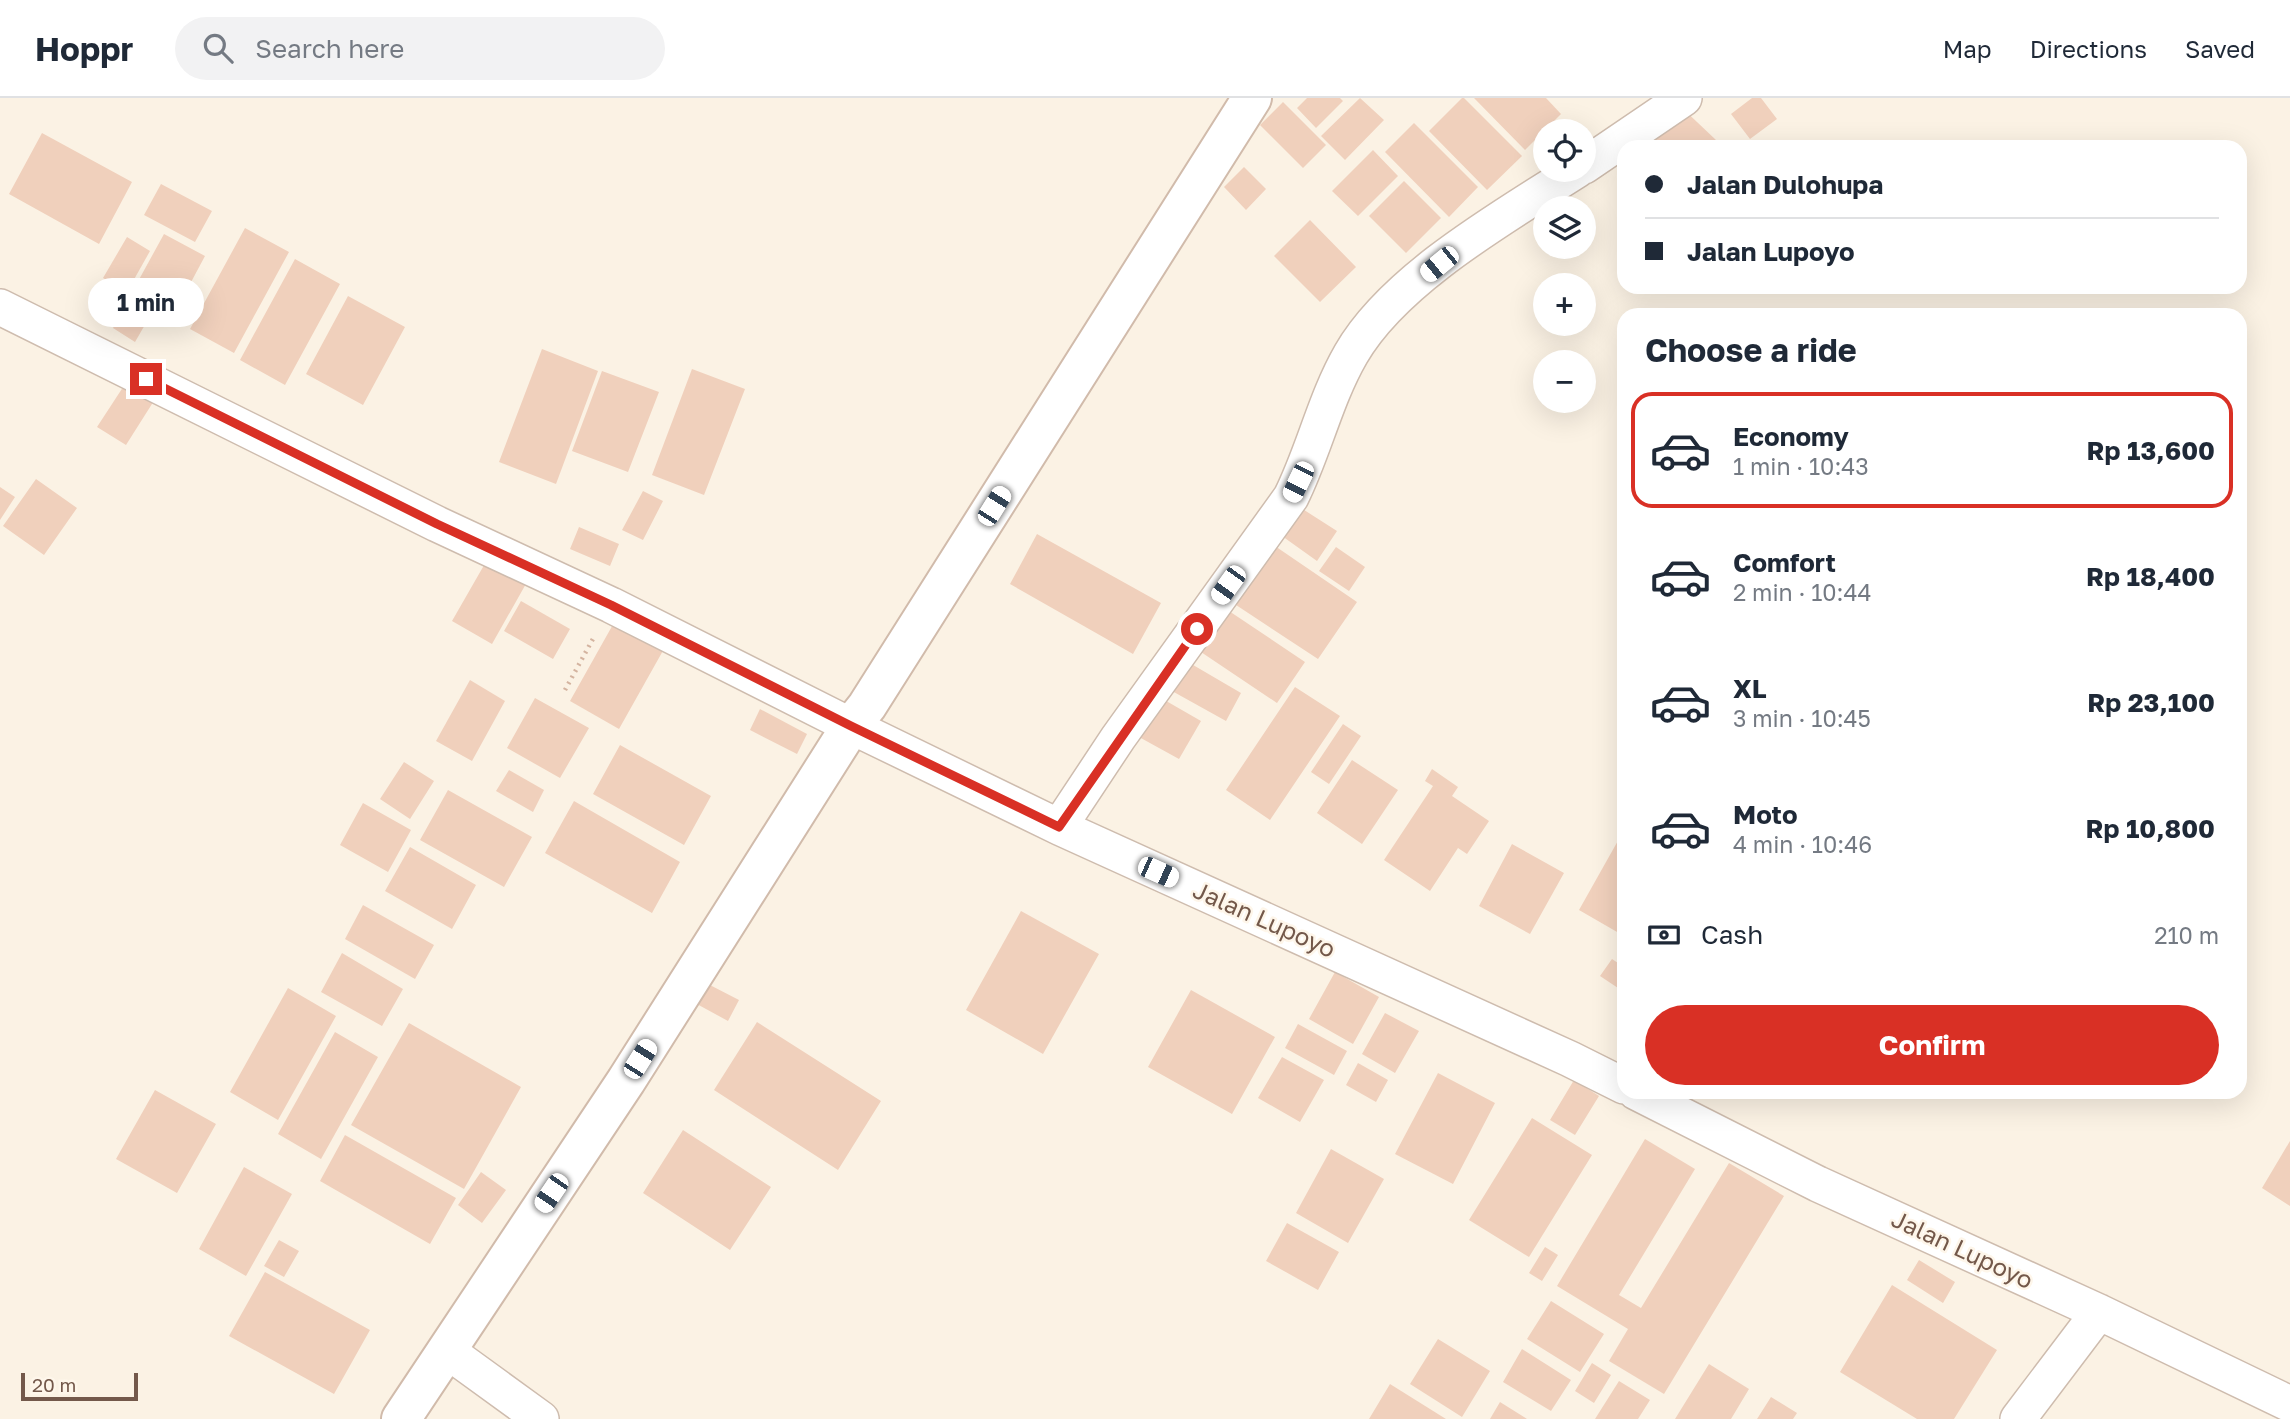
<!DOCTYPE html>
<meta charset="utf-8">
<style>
:root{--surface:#fff;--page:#f2f2f3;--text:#1f2937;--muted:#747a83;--line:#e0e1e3;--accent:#d93025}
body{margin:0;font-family:"Golos Text",sans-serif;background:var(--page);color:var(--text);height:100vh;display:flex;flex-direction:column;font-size:26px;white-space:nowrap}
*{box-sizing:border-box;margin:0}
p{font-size:23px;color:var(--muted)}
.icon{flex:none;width:38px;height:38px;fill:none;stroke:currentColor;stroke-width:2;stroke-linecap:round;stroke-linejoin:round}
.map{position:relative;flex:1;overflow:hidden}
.side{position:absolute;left:1617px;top:210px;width:630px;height:791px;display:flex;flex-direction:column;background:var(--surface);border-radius:21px;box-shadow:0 7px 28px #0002}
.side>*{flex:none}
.guide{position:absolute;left:1617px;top:42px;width:630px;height:154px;border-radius:21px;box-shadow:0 7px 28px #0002;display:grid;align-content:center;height:154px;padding:0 28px;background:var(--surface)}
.controls{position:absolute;left:1533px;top:21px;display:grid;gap:14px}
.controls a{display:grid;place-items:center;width:63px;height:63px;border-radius:50%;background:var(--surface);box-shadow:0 7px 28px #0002;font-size:35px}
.scale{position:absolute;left:21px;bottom:18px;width:117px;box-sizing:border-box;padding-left:7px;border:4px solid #73584a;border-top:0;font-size:19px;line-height:24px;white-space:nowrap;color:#73584a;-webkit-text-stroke:5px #fef6ea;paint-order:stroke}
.end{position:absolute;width:32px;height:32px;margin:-16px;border:9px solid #d93025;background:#fff;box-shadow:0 0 0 4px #fff}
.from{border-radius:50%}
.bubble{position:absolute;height:49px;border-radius:24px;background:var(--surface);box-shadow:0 7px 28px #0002;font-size:23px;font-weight:700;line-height:49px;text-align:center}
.car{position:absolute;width:21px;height:42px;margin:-21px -10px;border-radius:9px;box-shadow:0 0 5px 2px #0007;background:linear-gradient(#fff 24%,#345 0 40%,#fff 0 76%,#345 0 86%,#fff 0)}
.guide b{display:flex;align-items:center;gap:24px;height:66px;font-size:26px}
.guide b+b{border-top:2px solid var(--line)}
.guide i{width:18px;height:18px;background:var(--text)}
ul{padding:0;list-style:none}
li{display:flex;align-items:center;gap:21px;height:116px;margin:0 14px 10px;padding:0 14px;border:4px solid transparent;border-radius:21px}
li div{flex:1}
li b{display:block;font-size:26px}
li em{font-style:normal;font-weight:700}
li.active{border-color:var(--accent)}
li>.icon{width:63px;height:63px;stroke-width:1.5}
h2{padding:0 28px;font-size:32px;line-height:84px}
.pay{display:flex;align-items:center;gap:18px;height:77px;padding:0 28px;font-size:26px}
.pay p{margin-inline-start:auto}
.button{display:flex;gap:14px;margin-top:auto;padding:14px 28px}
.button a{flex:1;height:80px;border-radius:42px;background:var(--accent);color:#fff;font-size:28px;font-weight:700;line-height:80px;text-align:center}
header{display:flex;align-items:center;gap:42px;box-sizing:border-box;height:98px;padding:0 35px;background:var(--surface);border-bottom:2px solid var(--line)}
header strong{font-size:33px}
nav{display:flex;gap:38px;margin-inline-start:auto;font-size:24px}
.search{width:490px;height:63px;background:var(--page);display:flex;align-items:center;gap:18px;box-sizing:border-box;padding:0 24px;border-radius:38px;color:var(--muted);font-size:26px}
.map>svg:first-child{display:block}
</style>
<header>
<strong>Hoppr</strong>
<div class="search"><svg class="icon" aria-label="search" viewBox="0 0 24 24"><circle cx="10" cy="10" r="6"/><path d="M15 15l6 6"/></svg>Search here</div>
<nav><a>Map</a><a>Directions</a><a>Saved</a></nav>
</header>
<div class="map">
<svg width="2290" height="1321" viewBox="0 0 2290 1321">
<rect width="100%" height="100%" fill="#fbf2e4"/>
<path fill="#f0d0bc" d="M1307 0H1340L1343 3 1316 30 1297 10Z
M1360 0 1384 22 1345 62 1321 38Z
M1462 0H1464L1522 58 1487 92 1429 33Z
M1474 0H1546L1561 16 1525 52Z
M1752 0H1761L1777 21 1750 41 1731 16Z
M1283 4 1326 47 1303 70 1260 27Z
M1678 6 1716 42 1709 49H1637Z
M1414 25 1478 89 1449 119 1385 54Z
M42 35 132 84 99 146 9 96Z
M1373 52 1398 78 1358 118 1332 93Z
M1244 69 1266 91 1246 112 1224 89Z
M1404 83 1441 120 1406 155 1369 118Z
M161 86 212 113 195 144 144 117Z
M1310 122 1356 169 1320 204 1274 158Z
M245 130 289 154 234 255 190 231Z
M164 136 205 158 167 229 125 207Z
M127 139 150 153 127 194 103 180Z
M295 161 340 186 285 287 240 262Z
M348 198 405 229 363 307 306 276Z
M123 212 146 225 135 244 113 230Z
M542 251 598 273 556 386 499 364Z
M692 271 745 291 704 397 652 377Z
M602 273 659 294 628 374 572 353Z
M129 280 157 298 126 347 97 329Z
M36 381 77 410 44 457 3 428Z
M0 389 15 399 0 422Z
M643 393 663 403 643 442 622 432Z
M1301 410 1337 433 1317 463 1282 438Z
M579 429 619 446 610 468 570 451Z
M1037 436 1161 505 1133 556 1010 486Z
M1272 446 1357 504 1318 561 1233 505Z
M1336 449 1365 469 1349 493 1319 473Z
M487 462 527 484 492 546 452 523Z
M521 503 570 531 553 561 504 533Z
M1223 509 1305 564 1277 605 1195 550Z
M620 514 669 542 619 631 570 603Z
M1188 564 1241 595 1226 623 1172 593Z
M470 582 505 603 472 663 436 643Z
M1295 589 1340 618 1270 722 1226 692Z
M535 600 589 630 560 680 507 650Z
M1161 600 1201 623 1179 661 1139 639Z
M760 611 807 636 797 656 750 632Z
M1343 626 1361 638 1329 686 1311 674Z
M620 647 711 698 684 747 593 696Z
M1352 662 1398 692 1362 746 1317 715Z
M404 664 434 683 410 721 380 701Z
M1432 671 1458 689 1452 698 1489 723 1467 756 1458 750 1430 793 1384 762 1433 688 1425 683Z
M509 672 544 692 533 714 496 693Z
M448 692 532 739 504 789 420 742Z
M574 703 680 764 652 815 545 755Z
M363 705 411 732 388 774 340 747Z
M1624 732V838L1579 812Z
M1512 746 1564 775 1530 836 1479 808Z
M410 749 476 787 452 831 385 793Z
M363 807 434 847 415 881 345 841Z
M1021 813 1099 856 1043 956 966 912Z
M342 855 403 891 382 928 321 894Z
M1612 861 1624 869V894L1600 878Z
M1335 874 1379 899 1353 946 1309 921Z
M706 885 739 902 728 923 695 905Z
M288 890 336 918 278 1022 230 994Z
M1191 892 1275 939 1232 1016 1148 969Z
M1385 915 1419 933 1395 975 1362 956Z
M757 924 881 1003 838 1072 714 992Z
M409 925 521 989 464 1091 351 1027Z
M1298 926 1347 953 1334 977 1285 950Z
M335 934 378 959 321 1061 278 1036Z
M1282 959 1324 982 1300 1024 1258 1000Z
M1358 965 1388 982 1376 1004 1346 987Z
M1438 975 1495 1005 1453 1086 1395 1056Z
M1574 982 1599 998 1575 1037 1550 1022Z
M155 992 216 1026 177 1095 116 1061Z
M1532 1020 1592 1057 1529 1159 1469 1122Z
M683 1032 771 1089 730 1152 643 1095Z
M345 1037 456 1100 430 1146 320 1083Z
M1645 1041 1695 1071 1619 1197 1641 1210 1729 1065 1784 1098 1664 1296 1609 1263 1628 1231 1557 1188Z
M2290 1043V1108L2262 1090Z
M1331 1051 1384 1081 1348 1145 1296 1115Z
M244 1069 292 1096 246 1178 199 1151Z
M481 1074 506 1092 482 1125 458 1107Z
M1287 1125 1339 1154 1318 1192 1266 1163Z
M279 1142 299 1153 284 1179 264 1168Z
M1545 1149 1558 1157 1542 1183 1529 1175Z
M1919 1162 1955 1184 1943 1205 1907 1182Z
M265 1174 370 1232 334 1296 229 1238Z
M1892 1187 1997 1252 1954 1321H1917L1840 1274Z
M1551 1203 1604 1236 1580 1274 1527 1241Z
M1438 1241 1490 1273 1462 1319 1410 1286Z
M1522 1251 1571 1282 1551 1313 1503 1284Z
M1592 1265 1611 1277 1594 1305 1575 1293Z
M1709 1266 1749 1291 1731 1321H1675Z
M1619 1283 1650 1302 1638 1321H1595Z
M1390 1286 1446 1321H1369Z
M1771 1299 1797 1315 1793 1321H1757Z
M1500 1304 1527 1321H1490Z"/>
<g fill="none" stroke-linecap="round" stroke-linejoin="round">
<defs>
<path id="street" d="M1584 68 1684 0
M0 209 437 426 611 507 851 628 1059 729 1570 961 1624 988
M1059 729 1118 640 1291 399C1314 353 1325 301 1351 256 1394 181 1505 118 1577 72
M1636 994 1818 1086 2099 1214 2290 1306
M446 1252 541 1321
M2018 1321 2099 1214"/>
<path id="secondary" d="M401 1321 626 983 851 628 867 608 1252 0"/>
</defs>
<use href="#street" stroke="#cebcae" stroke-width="38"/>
<use href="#secondary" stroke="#d1bbab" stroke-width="42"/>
<path stroke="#d4b4a0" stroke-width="4.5" stroke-dasharray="2 5" stroke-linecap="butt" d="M565 592 594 539"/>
<use href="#street" stroke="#fff" stroke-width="35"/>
<use href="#secondary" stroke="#fff" stroke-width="38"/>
</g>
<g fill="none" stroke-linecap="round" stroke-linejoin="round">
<path stroke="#d93025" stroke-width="9" d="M146 281 437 426 611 507 851 628 1059 729 1197 531"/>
</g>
<g text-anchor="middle" stroke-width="5" stroke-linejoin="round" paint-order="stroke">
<g font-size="24" fill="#73584a" stroke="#fef6ea">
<text transform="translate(1264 822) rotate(24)" y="8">Jalan Lupoyo</text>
<text transform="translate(1962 1152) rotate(25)" y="8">Jalan Lupoyo</text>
</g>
</g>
</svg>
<div class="controls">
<a><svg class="icon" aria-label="locate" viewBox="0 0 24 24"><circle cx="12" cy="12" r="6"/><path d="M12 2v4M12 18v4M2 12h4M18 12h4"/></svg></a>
<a><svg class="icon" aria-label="layers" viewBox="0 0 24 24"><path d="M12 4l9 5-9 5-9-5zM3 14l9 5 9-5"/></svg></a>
<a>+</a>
<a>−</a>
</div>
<div class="scale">20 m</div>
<i class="end from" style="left:1197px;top:531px"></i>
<i class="end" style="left:146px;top:281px"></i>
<div class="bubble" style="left:88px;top:180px;width:116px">1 min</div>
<i class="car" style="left:1439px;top:166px;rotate:231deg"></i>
<i class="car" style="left:1298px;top:384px;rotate:206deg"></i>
<i class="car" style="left:994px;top:408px;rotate:32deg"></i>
<i class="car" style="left:1228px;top:487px;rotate:216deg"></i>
<i class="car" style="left:1158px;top:774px;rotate:114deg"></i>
<i class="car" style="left:640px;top:961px;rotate:32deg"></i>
<i class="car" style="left:551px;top:1095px;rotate:214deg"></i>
<div class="guide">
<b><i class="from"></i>Jalan Dulohupa</b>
<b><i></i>Jalan Lupoyo</b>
</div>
<section class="side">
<h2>Choose a ride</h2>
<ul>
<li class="active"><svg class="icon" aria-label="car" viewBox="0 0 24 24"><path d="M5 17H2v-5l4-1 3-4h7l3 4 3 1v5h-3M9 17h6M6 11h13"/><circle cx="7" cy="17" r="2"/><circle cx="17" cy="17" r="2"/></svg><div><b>Economy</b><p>1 min · 10:43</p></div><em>Rp 13,600</em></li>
<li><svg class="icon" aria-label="car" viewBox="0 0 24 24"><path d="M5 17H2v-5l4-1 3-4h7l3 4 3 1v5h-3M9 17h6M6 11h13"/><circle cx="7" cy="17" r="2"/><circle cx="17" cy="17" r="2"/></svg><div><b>Comfort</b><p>2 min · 10:44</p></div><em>Rp 18,400</em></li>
<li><svg class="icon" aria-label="car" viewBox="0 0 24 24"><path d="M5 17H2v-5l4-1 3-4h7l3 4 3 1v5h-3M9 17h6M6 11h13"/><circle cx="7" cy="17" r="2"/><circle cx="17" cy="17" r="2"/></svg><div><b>XL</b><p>3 min · 10:45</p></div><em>Rp 23,100</em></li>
<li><svg class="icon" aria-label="car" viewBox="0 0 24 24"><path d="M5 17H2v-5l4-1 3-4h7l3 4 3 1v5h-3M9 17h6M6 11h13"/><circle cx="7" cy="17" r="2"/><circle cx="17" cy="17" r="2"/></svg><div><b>Moto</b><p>4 min · 10:46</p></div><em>Rp 10,800</em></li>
</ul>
<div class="pay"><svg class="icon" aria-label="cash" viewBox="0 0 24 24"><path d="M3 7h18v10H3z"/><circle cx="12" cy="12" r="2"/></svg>Cash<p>210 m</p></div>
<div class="button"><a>Confirm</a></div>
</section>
</div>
